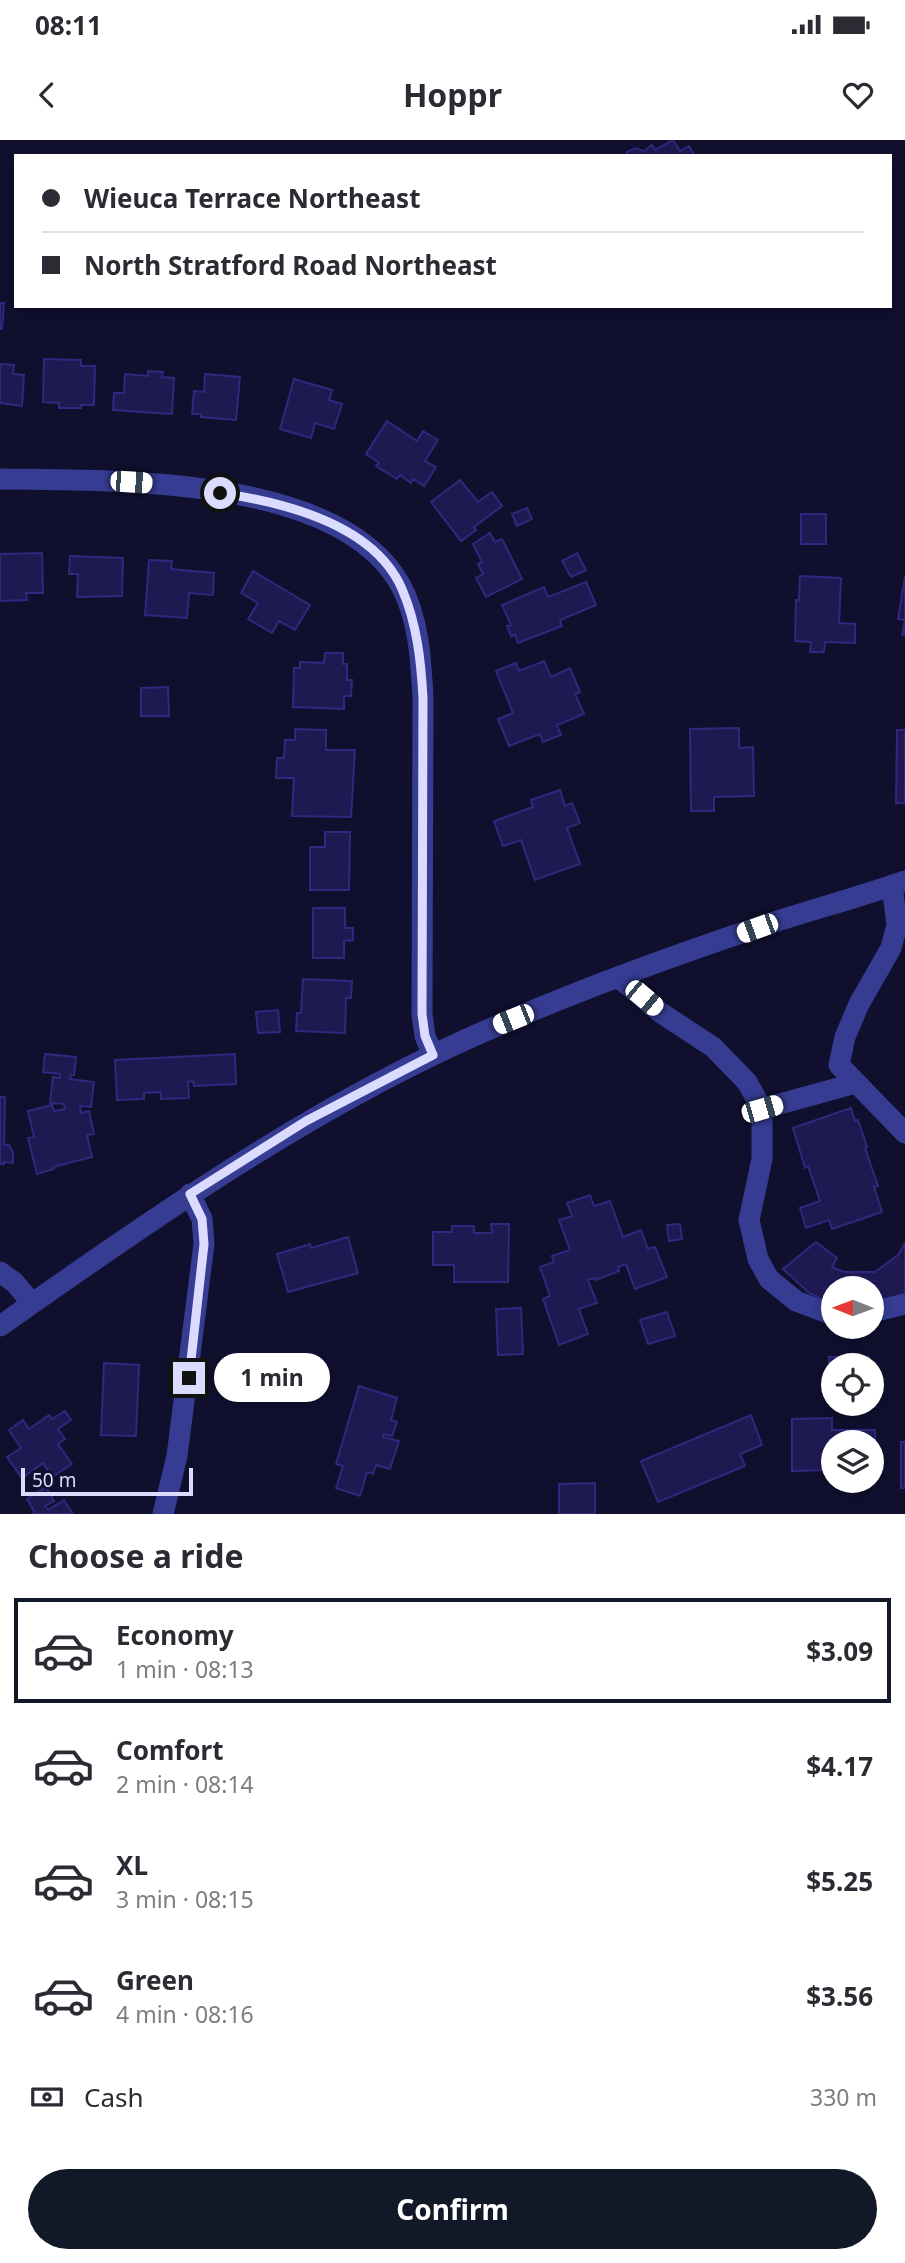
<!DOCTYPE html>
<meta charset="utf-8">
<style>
:root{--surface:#fff;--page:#f2f2f3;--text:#2b2b33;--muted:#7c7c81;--line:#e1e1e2;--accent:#111827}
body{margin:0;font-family:"Noto Sans",sans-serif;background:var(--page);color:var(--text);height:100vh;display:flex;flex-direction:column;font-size:26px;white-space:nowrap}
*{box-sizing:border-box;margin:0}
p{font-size:23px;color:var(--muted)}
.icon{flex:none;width:38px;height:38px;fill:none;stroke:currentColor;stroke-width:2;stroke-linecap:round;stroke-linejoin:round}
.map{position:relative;height:1374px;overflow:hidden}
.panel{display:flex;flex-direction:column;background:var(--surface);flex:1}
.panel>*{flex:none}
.banner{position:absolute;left:14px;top:14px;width:878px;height:154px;border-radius:0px;box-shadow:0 4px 10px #0003;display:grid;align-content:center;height:154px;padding:0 28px;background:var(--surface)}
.needle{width:46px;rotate:271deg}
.buttons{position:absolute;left:821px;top:1136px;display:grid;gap:14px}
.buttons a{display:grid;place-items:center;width:63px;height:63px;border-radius:50%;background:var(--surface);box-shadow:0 4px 10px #0003;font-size:35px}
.scale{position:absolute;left:21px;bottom:18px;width:172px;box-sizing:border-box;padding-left:7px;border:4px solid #dbdbff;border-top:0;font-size:19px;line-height:24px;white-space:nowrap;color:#dbdbff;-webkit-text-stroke:5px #100f2e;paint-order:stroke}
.end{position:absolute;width:32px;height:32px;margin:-16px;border:9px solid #dbdbff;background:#111;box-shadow:0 0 0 4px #111}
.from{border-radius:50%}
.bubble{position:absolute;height:49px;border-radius:24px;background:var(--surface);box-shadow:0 4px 10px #0003;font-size:23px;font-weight:700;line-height:49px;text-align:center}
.car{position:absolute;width:21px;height:42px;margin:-21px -10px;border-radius:9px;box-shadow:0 0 5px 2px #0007;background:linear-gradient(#fff 24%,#345 0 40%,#fff 0 76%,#345 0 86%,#fff 0)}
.banner b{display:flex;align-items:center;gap:24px;height:66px;font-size:26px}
.banner b+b{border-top:2px solid var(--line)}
.banner i{width:18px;height:18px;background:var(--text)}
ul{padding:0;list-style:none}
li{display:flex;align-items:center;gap:21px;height:105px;margin:0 14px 10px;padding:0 14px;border:4px solid transparent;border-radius:0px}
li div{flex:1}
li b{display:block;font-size:26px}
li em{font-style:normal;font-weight:700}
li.active{border-color:var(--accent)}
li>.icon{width:63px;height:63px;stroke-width:1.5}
h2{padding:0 28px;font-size:32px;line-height:84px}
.pay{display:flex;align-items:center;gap:18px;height:77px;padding:0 28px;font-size:26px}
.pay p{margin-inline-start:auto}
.cta{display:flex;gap:14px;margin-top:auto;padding:14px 28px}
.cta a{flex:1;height:80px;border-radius:42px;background:var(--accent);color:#fff;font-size:28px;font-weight:700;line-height:80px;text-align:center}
.status{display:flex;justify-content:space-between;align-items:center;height:49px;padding:0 35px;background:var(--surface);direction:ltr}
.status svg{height:19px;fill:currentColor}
header{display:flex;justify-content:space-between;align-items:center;height:91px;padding:0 28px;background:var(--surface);font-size:32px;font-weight:700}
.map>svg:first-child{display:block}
</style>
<div class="status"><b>08:11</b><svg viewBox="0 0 49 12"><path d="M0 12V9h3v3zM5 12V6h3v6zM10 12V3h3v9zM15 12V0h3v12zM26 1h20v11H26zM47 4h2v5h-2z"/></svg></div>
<header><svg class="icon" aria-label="back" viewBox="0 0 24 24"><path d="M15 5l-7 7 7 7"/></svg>Hoppr<svg class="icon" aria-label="heart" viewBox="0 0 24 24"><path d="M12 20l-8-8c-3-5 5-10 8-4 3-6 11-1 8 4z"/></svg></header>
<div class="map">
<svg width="905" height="1374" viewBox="0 0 905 1374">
<rect width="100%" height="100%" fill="#100f2e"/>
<path fill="#1e1951" stroke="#30287f" stroke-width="2" d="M673 0 680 11 689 6 695 16H627V12L635 8 644 11 652 5 655 10Z
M0 163H4L2 189H0Z
M44 219 81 220V226H95L94 265H81V268H59V263L43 262Z
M0 224 14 225 13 234 24 235 22 266 0 263Z
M148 231 163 232 162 237 174 238 172 274 113 270 114 253H124L125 234 148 236Z
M205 234 240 237 236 280 201 277V274H192L194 251 204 252Z
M294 239 332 250 329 260 342 264 334 289 315 283 311 298 280 289Z
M387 281 417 301 423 291 438 300 425 321 436 327 424 346 413 339 411 343 400 335 397 339 376 326 379 323 366 314Z
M460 340 478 362 492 352 502 366 474 387 476 390 461 401 431 362Z
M527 368 532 379 517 386 512 374Z
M801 374H826V404H801Z
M490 393 495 402 502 399 522 439 486 457 476 438 483 434 478 424 482 422 473 404Z
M42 413 43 453H26L27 460 0 461V414Z
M577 413 586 430 571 437 562 421Z
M70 416 123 418 122 456 77 457 78 434H69Z
M149 420 172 421 171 429 214 433 213 455 189 453 187 478 145 475Z
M253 431 310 465 295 490 279 481 272 493 248 479 258 463 241 453Z
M800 436 841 438 839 483 855 484V503L825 502 824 512H810L811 502 795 501 796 460H799Z
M905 436V495H902L905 480 898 479Z
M586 442 596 465 560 480 562 486 518 503 515 495 511 496 507 486 511 485 502 465 544 447 548 457Z
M325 513H343V524H347V540H352L351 556H344V569L293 567 294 528H300V522L324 523Z
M544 521 551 537 570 528 580 552 575 554 584 574 557 585 561 595 543 602 540 594 509 606 498 579 513 573 496 531 516 523 519 531Z
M168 547 169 576H141V548Z
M739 588V608L753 607 754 656 714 657V671H691L690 589Z
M295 589 326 590V610H355L351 677 292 676 294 638H276L277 618H284L285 600H295Z
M897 590H905V663H896Z
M560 650 565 666 572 663 580 683 567 688 580 724 535 740 521 700 503 706 494 681 533 667 531 660Z
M325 692H350L349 750H310V707H325Z
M313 768H345V788H353V800L344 801V818H313Z
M303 839 352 841 351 858H346L345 893 296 891 297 873H301Z
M278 870 280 892 258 893 256 872Z
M45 914 76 917 74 935H71L70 939 94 942 91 967 80 966 81 973 89 971 94 994 87 995 92 1017 53 1027 54 1029 37 1034 28 998 34 997 28 971 52 965 54 971 65 969 64 964 50 963 53 937 60 938V934L43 932Z
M235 914 236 944 194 946 193 941 188 942 189 958 161 959V952L144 953V959L117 960 115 920Z
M0 957H5L4 1005H9L13 1012V1023L4 1022V1024H0Z
M851 968 855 981 858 980 867 1007 865 1008 878 1046 874 1047 882 1072 832 1089 829 1080 806 1088 800 1068 820 1061 808 1026 805 1028 793 988Z
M590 1055 594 1066 610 1061 623 1097 641 1090 648 1109 655 1107 667 1137 635 1149 626 1124 618 1127 619 1131 596 1140 595 1138 588 1140 597 1163 579 1169 588 1194 559 1205 543 1159 550 1156 540 1127 554 1122 552 1116 570 1110 559 1080 572 1076 567 1063Z
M491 1084H509L508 1142H454V1125H433V1092H452V1086H474V1093H492Z
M680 1084 682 1099 669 1101 667 1085Z
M348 1097 358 1133 288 1152 277 1114 310 1104 311 1108Z
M816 1102 837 1118 832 1127 844 1132H875L898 1115 905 1103V1154L872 1166V1148H833V1164L809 1153 783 1129Z
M521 1168 523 1214 498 1215 496 1169Z
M667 1172 675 1196 648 1204 640 1180Z
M829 1217H869V1225H833V1245H829Z
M104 1223 139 1225 136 1296 101 1295Z
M359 1246 397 1258 391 1280 397 1282 392 1296 384 1294 383 1297 399 1301 390 1329 376 1325 373 1334 367 1332 360 1356 336 1348 343 1326 336 1324Z
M65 1271 71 1280 58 1289 65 1299 58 1304 72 1324 52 1337 43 1323 22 1338 7 1317 21 1308 9 1290 23 1280 29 1289 49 1275 52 1279Z
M751 1275 762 1305 740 1314 745 1326 658 1362 641 1321Z
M832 1278V1290H875L876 1335 872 1336V1302H833V1330L792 1331V1279Z
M901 1302H905V1348H901Z
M595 1343V1374H559V1344Z
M46 1347 54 1361 45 1366 48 1370 64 1360 73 1374H32L35 1373 27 1359Z"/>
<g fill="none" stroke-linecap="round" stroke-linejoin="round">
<path stroke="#353c91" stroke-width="21" d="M0 339C111 341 337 334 400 444 419 478 421 521 423 558L422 874 425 896 433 915
M892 745 897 785 891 808 859 864 845 897 839 925 905 993
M619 838 661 873 713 907 747 942 762 969V1019L749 1080 758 1119 769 1139 796 1161 833 1175
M762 969 856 943
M0 1132 14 1142 32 1163
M872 1172 905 1164
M0 1186C157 1076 315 964 492 888 579 850 669 817 759 787 807 771 857 758 905 741
M163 1374 177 1316 204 1104 202 1079 190 1054"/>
</g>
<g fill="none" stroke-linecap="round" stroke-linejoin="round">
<path stroke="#dbdbff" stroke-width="9" d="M189 1238 204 1104 202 1079 190 1054 306 981 433 915 425 896 422 874 423 558C421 521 417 484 402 449 374 384 282 362 220 353"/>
</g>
</svg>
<div class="buttons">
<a><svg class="needle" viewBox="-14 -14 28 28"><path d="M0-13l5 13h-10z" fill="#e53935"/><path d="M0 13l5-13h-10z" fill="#7c7c81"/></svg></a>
<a><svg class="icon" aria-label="locate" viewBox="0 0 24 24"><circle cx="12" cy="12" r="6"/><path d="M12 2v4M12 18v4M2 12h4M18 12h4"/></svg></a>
<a><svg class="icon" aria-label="layers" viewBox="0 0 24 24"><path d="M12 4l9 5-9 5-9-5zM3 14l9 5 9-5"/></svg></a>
</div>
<div class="scale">50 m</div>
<i class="end from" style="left:220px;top:353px"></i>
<i class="end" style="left:189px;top:1238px"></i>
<div class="bubble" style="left:214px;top:1213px;width:116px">1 min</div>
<i class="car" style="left:131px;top:342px;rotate:94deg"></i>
<i class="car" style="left:757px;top:788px;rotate:250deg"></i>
<i class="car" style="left:644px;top:858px;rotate:130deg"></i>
<i class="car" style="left:513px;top:879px;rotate:248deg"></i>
<i class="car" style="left:762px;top:969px;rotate:74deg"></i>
<div class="banner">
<b><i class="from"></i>Wieuca Terrace Northeast</b>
<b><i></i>North Stratford Road Northeast</b>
</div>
</div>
<section class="panel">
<h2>Choose a ride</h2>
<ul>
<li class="active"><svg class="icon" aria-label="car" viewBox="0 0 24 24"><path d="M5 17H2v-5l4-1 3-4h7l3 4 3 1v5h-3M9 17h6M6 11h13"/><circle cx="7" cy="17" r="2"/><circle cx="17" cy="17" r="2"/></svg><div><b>Economy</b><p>1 min · 08:13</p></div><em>$3.09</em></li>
<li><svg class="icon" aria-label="car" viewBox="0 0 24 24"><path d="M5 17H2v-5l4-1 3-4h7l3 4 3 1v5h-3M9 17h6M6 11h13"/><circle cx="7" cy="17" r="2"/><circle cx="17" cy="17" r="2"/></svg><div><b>Comfort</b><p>2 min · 08:14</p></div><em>$4.17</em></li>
<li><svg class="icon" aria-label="car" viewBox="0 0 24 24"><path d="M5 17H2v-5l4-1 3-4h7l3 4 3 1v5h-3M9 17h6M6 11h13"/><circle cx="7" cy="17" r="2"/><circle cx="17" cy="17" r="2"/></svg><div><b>XL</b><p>3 min · 08:15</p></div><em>$5.25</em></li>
<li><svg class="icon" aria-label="car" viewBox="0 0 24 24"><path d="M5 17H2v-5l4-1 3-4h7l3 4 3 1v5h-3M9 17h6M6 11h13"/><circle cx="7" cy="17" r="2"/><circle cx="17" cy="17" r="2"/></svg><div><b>Green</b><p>4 min · 08:16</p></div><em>$3.56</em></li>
</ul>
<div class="pay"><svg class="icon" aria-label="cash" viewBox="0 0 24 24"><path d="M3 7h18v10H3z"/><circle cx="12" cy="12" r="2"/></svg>Cash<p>330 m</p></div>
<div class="cta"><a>Confirm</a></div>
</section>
